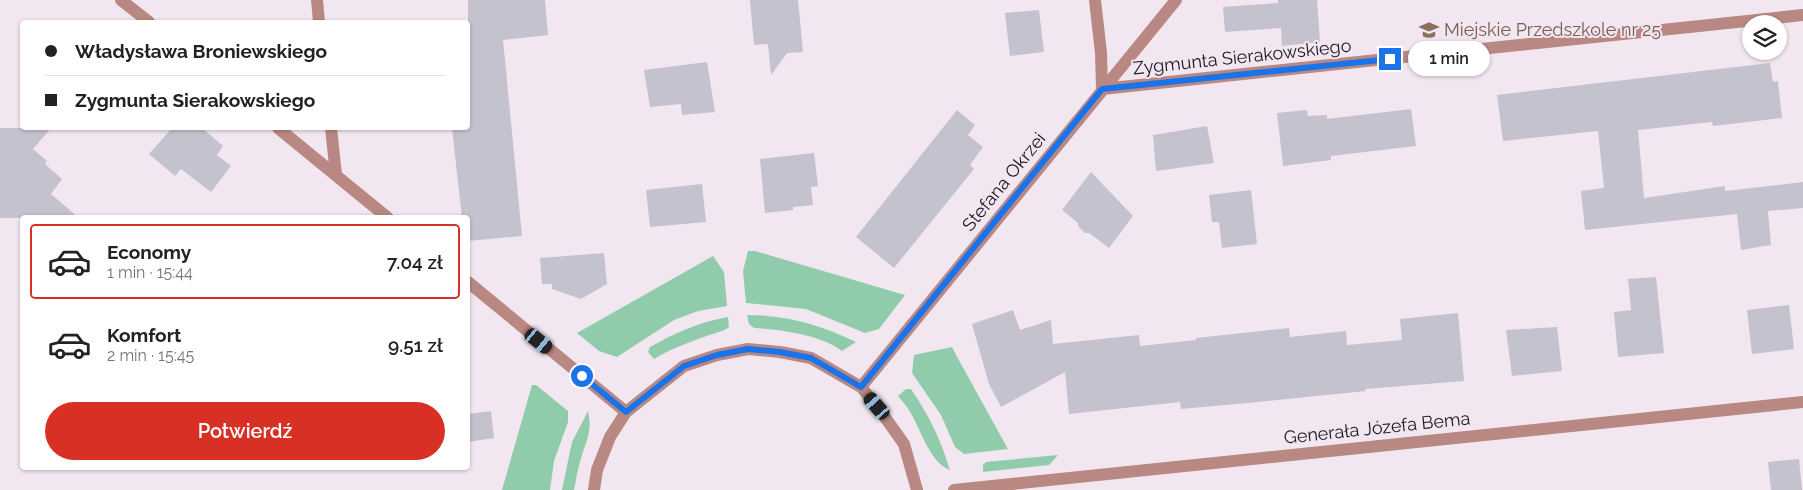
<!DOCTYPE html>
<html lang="pl">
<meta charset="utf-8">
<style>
:root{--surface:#fff;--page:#f2f2f2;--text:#222;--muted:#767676;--line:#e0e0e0;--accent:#d93025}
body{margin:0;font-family:Raleway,sans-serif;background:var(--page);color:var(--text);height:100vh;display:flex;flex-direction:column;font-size:19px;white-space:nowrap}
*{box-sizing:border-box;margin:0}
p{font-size:16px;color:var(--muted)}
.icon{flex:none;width:28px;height:28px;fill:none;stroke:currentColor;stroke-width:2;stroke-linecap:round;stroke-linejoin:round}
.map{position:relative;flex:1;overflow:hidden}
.details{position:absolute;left:20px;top:215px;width:450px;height:255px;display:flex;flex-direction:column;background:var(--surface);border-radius:5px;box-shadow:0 1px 4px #0004}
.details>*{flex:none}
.hud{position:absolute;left:20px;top:20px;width:450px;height:110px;border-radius:5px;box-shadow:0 1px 4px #0004;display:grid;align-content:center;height:110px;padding:0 25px;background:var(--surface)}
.tools{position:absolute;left:1742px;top:15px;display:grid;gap:10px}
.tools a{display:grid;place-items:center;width:45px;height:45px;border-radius:50%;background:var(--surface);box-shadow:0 1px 4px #0004;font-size:25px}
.end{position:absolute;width:22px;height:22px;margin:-11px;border:6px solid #1a73e8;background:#fff;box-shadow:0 0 0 2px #fff}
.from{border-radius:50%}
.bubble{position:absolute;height:35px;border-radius:18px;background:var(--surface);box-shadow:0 1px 4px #0004;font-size:16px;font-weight:600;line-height:35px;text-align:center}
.car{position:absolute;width:15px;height:30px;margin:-15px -8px;border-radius:6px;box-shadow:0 0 4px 1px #0007;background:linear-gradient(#222 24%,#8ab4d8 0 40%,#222 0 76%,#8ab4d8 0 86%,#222 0)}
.hud b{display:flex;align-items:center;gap:18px;height:48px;font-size:19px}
.hud b+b{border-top:1px solid var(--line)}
.hud i{width:12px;height:12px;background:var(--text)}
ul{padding:9px 0 0;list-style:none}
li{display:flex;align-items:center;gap:15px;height:75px;margin:0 10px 8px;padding:0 15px;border:2px solid transparent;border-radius:5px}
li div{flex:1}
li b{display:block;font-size:19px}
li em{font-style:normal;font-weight:600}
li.on{border-color:var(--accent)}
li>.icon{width:45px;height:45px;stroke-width:1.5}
.cta{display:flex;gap:10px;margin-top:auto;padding:10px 25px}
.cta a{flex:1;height:58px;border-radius:30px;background:var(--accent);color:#fff;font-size:20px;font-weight:600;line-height:58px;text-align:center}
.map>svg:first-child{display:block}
</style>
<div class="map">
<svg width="1803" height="490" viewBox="0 0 1803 490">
<rect width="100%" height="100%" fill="#f2e7f0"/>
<path fill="#90cbac" d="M748 251H755L905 295 879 329 865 333 806 309 746 303 743 271Z
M713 256 724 272 727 306 698 311 674 320 617 357 599 351 577 333Z
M747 315C787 315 821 325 856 342L842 351C822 335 778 329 754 328L749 324Z
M728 317 729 327 725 330C700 338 676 346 654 359L648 352 650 347C675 333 699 322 728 317Z
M952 347 956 355 1008 449 964 454 955 447 941 415 912 373 914 355Z
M532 385H536L568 411V422L554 461 550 490H502Z
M906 389H911C930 417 940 438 950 470 929 462 921 429 910 412 907 406 902 401 898 396Z
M588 411C593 433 585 442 580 462 577 471 576 481 574 490H562L572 442Z
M1058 455 1049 465 983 472V465L986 462Z"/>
<path fill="#c4c2ce" d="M468 0H545L548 35 503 40 522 236 468 241V218H462L452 128H468Z
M750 0H798L803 52 787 53 771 75 768 44 754 45Z
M1278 0H1317L1320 42 1282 46 1281 28 1225 32 1223 7 1278 3Z
M1039 10 1044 52 1010 56 1005 13Z
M707 62 715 112 682 115 681 104 650 107 644 70Z
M1770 63 1773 82 1778 81 1782 118 1713 126 1712 122 1638 130 1644 198 1725 186V191L1803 182V208L1768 211 1771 245 1741 250 1737 214 1585 230 1581 191 1604 188 1598 131 1503 141 1497 95Z
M1411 109 1416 146 1331 156V160L1283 166 1277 113 1307 110 1308 116 1327 115V119Z
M957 110 975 125 968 135 983 147 970 165 974 169 894 268 856 237Z
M1207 126 1214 163 1156 171 1153 135Z
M0 128H51L33 149 47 161 45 164 62 179 51 194 79 218H0Z
M172 128H202L223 146 217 155 231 166 211 192 181 169 175 176 149 154Z
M814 153 818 186 811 187 813 205 793 207V210L765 213 760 159Z
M1091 172 1133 216 1109 248 1089 233H1085L1078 226V223L1062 210Z
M702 184 706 222 650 227 646 190Z
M1251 190 1257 244 1222 248 1219 222H1212L1209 195Z
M604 253 607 284 581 299 552 289V284H542L540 258Z
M1656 277 1664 353 1618 357 1614 312 1631 310 1628 279Z
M1789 305 1794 349 1752 354 1747 310Z
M1013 310 1020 330 1051 320 1053 344 1139 335 1140 346 1196 340V338L1289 328 1290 337 1346 331 1347 345 1402 340 1400 319 1458 313 1464 381 1365 389 1366 391 1248 403 1181 409 1180 402 1069 414 1065 372 1001 407 989 384 972 324Z
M1557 327 1562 371 1512 376 1506 330Z
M491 411 494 438 468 442V414Z
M1799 459 1802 490H1771L1768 462Z"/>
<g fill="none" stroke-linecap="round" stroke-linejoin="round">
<path stroke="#ba8882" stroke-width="12" d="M121 0 149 22
M317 0 319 22
M1095 0 1101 53 1102 89 1803 15
M278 128 388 218
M331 128 336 175
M468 282 626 412
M861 387 1176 0
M594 490 597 470 610 437 626 412 684 366 717 355 748 349 780 352 811 358 861 387 877 406 904 444 917 490
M954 490 1803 402"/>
</g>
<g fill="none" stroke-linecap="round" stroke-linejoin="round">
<path stroke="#1a73e8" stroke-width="6" d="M582 376 626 412 684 366 717 355 748 349 780 352 811 358 861 387 1102 89 1390 59"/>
</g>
<defs>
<symbol id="school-bare" viewBox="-9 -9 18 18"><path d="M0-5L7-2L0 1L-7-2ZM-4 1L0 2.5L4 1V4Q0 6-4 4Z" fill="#8d6e63" stroke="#f2e7f0" stroke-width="2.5" paint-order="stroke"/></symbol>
</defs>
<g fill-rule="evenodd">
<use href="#school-bare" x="1415" y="16" width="28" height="28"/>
</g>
<g text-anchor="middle" stroke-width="4" stroke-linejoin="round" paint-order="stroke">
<g font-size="18" fill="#785e54" stroke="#f2e7f0" text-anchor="start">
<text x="1444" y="36">Miejskie Przedszkole nr 25</text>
</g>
<g font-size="18" fill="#1b181b" stroke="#f2e7f0">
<text transform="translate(1242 57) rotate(-6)" y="6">Zygmunta Sierakowskiego</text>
<text transform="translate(1004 182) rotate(-51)" y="6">Stefana Okrzei</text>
<text transform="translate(1377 428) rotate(-6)" y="6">Generała Józefa Bema</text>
</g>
</g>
</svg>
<div class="tools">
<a><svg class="icon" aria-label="layers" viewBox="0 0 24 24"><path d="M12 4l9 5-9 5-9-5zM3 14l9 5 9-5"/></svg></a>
</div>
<i class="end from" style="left:582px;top:376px"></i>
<i class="end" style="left:1390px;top:59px"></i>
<div class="bubble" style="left:1408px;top:41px;width:82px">1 min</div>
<i class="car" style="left:539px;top:341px;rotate:129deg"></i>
<i class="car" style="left:877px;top:406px;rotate:319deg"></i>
<div class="hud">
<b><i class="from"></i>Władysława Broniewskiego</b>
<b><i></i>Zygmunta Sierakowskiego</b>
</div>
<section class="details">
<ul>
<li class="on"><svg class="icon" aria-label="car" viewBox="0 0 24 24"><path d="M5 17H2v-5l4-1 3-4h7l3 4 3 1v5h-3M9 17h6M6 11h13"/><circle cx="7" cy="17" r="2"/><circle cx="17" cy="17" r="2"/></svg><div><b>Economy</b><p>1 min · 15:44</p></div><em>7.04 zł</em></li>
<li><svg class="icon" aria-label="car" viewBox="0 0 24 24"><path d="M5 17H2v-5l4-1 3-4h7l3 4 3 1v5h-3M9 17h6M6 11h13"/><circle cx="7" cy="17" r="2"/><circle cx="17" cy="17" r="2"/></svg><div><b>Komfort</b><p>2 min · 15:45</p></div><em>9.51 zł</em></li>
</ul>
<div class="cta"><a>Potwierdź</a></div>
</section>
</div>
